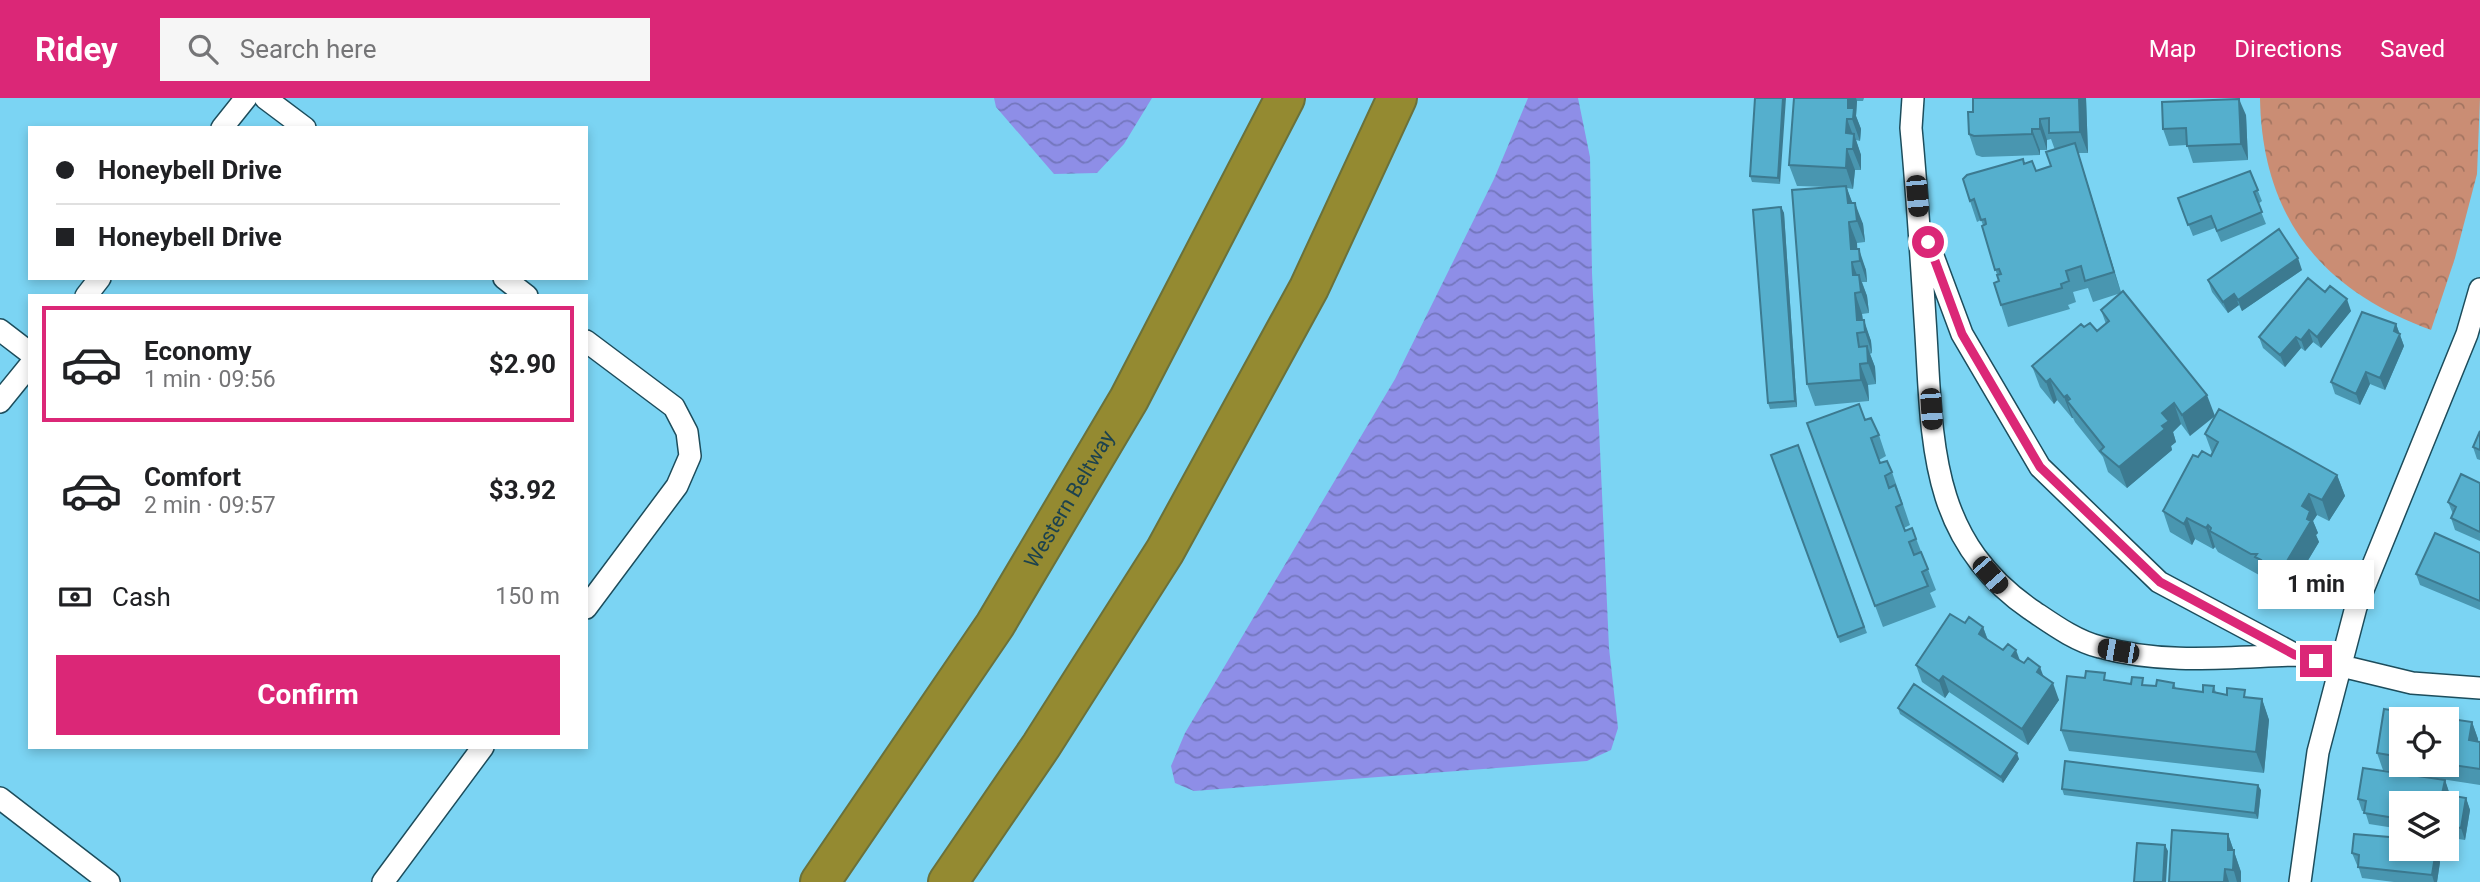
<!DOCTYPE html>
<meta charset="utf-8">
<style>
:root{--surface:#fff;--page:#f6f6f6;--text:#202124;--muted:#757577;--line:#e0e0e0;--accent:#db2777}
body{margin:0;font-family:Roboto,sans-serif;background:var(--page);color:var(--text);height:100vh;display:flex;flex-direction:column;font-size:26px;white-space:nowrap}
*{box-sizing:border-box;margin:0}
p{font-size:23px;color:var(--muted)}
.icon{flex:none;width:38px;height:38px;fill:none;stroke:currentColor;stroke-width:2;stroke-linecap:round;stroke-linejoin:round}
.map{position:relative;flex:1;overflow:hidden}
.sheet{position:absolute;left:28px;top:196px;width:560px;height:455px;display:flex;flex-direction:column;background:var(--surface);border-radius:0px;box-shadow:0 4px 10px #0003}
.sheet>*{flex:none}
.guide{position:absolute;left:28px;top:28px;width:560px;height:154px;border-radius:0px;box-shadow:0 4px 10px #0003;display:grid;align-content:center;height:154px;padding:0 28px;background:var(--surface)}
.tools{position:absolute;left:2389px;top:609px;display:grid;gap:14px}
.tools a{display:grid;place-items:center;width:70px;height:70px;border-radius:0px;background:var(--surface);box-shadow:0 4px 10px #0003;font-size:35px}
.end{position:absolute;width:32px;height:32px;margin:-16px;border:9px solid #db2777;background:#fff;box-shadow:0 0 0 4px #fff}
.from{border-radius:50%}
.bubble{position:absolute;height:49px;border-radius:0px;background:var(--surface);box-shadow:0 4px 10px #0003;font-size:23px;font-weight:700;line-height:49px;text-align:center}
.car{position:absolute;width:21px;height:42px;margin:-21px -10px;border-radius:9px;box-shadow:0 0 5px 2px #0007;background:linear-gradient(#222 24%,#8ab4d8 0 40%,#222 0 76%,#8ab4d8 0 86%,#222 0)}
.guide b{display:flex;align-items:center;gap:24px;height:66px;font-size:26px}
.guide b+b{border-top:2px solid var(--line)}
.guide i{width:18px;height:18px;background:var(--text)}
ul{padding:12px 0 0;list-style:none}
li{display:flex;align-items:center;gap:21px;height:116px;margin:0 14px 10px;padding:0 14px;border:4px solid transparent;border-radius:0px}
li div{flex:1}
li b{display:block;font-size:26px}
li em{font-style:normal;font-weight:700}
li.current{border-color:var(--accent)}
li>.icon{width:63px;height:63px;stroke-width:1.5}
.pay{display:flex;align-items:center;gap:18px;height:77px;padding:0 28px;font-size:26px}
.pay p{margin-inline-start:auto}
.button{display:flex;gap:14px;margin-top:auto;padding:14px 28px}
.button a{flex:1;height:80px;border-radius:0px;background:var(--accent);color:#fff;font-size:28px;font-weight:700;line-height:80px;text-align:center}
header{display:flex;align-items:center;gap:42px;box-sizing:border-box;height:98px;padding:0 35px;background:var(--accent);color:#fff}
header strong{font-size:33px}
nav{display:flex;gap:38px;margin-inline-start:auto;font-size:24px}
.search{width:490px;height:63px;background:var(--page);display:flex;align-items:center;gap:18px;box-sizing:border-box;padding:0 24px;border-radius:0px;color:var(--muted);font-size:26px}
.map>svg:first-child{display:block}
</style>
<header>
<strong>Ridey</strong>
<div class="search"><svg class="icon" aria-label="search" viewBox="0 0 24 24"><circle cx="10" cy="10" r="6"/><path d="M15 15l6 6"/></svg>Search here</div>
<nav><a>Map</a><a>Directions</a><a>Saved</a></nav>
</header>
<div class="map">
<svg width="2480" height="784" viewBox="0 0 2480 784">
<defs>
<pattern id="forest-crowns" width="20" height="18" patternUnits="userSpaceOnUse" patternTransform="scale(1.75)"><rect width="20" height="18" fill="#ca8d74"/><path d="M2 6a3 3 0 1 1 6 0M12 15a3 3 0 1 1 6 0" fill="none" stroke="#a37561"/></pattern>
<pattern id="water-waves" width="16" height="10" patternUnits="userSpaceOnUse" patternTransform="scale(1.75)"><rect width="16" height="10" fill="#8e8ee7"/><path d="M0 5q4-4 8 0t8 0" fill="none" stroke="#7376bd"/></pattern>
</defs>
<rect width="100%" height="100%" fill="#7bd4f3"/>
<path fill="url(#forest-crowns)" d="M2260 0H2480L2477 76 2455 160 2431 232C2321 192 2262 119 2260 0Z"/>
<path fill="url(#water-waves)" d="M994 0H1152L1124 46 1097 75 1054 76 996 9Z
M1528 0H1578L1590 59 1592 175 1609 550 1618 630 1611 652 1587 663 1194 693 1175 685 1171 668 1185 635 1395 281 1494 81Z"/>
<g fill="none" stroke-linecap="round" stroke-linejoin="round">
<defs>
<path id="minor" d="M265 0 305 30
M1913 0 1911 30C1917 94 1921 157 1925 221 1933 336 1925 438 2030 511 2051 525 2075 543 2100 549 2163 567 2231 559 2296 557
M222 30 246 0
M1927 142 1962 236 2040 369 2159 484 2296 557 2412 585 2480 590
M504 180 527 198
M86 198 100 180
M0 232 30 255
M586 243 674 309 687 334 690 358 677 388 586 510
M0 304 30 267
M0 700 109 784
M383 784 483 649
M2300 784 2318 654 2356 509 2467 236 2480 191"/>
<g id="motorway">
<path id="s1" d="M820 784 995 527 1129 301 1285 0"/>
<path d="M948 784 1041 648 1165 453 1309 190 1397 0"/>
</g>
</defs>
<use href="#minor" stroke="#1d4d5c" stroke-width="24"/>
<use href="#motorway" stroke="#6a713b" stroke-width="42"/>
<use href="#minor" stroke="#fff" stroke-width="21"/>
<use href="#motorway" stroke="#948a31" stroke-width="38"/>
</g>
<path fill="#4996b0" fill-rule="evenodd" d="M1755 0 1780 86 1752 84 1750 78Z
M1794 0H1864L1863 3H1857L1856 18 1861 31 1860 43 1856 42 1861 57V72H1855L1853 91 1847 90 1852 105 1863 126 1865 144 1857 145V151L1866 172 1867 184H1862L1867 198 1869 215 1862 216 1863 222 1871 243 1872 255 1870 256 1875 269 1876 286 1868 287 1869 303 1815 308 1807 286 1829 89 1797 88 1789 67Z
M2086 0 2088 55H2078L2121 194 2207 297 2190 338 2181 326 2173 334 2176 344 2171 348 2172 352 2127 390 2108 374 2103 359 2075 324 2073 320H2072L2057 302 2054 306 2040 289 2032 268 2084 229 2097 233 2106 226 2101 212 2121 195 2093 204 2088 190 2073 194 2076 204 2068 207 2070 211 2008 229 2001 207 1999 183 1982 128 1983 127 1981 122 1977 124 1970 103 2023 61 2025 66 2036 73 2051 68 2055 52 2051 41 2047 42V52H2040V57L1982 59 1976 57 1969 36 1973 14Z
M2246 17 2248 62 2193 65 2187 47 2169 48 2163 31Z
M2250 73 2262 103 2258 106 2266 126 2221 144 2215 130 2193 138 2178 100Z
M1781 109 1784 115 1797 309 1770 311 1768 305Z
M2302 172 2242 213 2239 207 2228 215 2212 194 2208 182Z
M2325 194 2351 213 2321 250 2313 244 2305 253 2301 250 2285 269 2263 250 2259 239Z
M2396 226 2404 248 2385 292 2370 286 2360 307 2335 296 2331 284Z
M1865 322 1879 337 1886 358 1879 362 1880 365 1892 374 1910 427 1904 430 1905 433 1912 430 1936 492 1930 495 1936 509 1883 529 1807 325Z
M2480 333V362L2477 361 2473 349Z
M2205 336 2337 377 2345 398 2329 423 2317 417 2313 423 2318 435 2316 437 2319 444 2286 499 2267 487 2265 482 2263 480 2261 477H2259L2218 454 2215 449 2213 451 2195 441 2192 447 2170 434 2163 413 2198 359 2211 358 2212 355Z
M1798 347 1867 535 1840 545 1771 357Z
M2480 385V443L2455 432 2451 420 2453 416 2448 404Z
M2480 455V512L2420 487 2416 476Z
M1965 525 1983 529 1988 542 2044 579 2059 602 2028 647 1949 594 1945 600 1922 584 1916 567Z
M2108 583 2156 588 2174 585 2176 591 2203 594 2214 588 2216 595 2262 601 2269 622 2264 675 2069 653 2061 632Z
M1898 610 2019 661 2003 685 1900 616Z
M2384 611 2472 624 2478 641V643L2480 644V687L2383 672 2377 655ZM2401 621H2446V667H2401Z
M2445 682 2449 694 2448 697 2466 700 2470 712 2465 742 2446 739V705H2401V731L2369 726 2365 713H2362L2358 701Z
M2062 691 2261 692 2258 721 2064 697Z
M2228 736 2241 774V784H2169Z
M2401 751H2431L2440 764 2437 784H2394L2362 780 2358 767H2357L2352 755Z"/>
<path fill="#3c7a90" d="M1783 0H1786L1780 86 1778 80Z
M1848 0H1856L1857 3 1856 18 1861 31 1860 43 1848 10Z
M2079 0H2086L2088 55 2080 34Z
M2239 1 2246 17 2248 62 2241 46Z
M1847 21 1854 40V36L1861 57V72L1846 35Z
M2040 21 2047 42V52L2040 31Z
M2032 31 2040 52V57L2032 36Z
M2075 45 2082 67 2121 195 2114 174Z
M1847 51 1855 72 1853 91 1846 70Z
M1846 88 1854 109 1848 105Z
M1855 105 1863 126 1865 144 1857 123Z
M1781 109 1784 115 1797 309 1795 303Z
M1849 124 1857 145 1858 163 1851 151Z
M1859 151 1866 172 1867 184 1860 163Z
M2298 160 2302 172 2242 213 2238 202Z
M1852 164 1860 185 1853 177Z
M1859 177 1867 198 1869 215 1861 194Z
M1855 195 1862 216 1864 234 1857 222Z
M2234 196 2239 207 2228 215 2223 204Z
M2347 201 2351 213 2321 250 2317 239Z
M1864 222 1871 243 1872 255 1865 234Z
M2396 226 2404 248 2385 292 2380 280Z
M2309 232 2313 244 2305 253 2301 242Z
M2296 239 2301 250 2285 269 2280 257Z
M1867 248 1875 269 1876 286 1868 265Z
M1860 266 1868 287 1869 303 1861 282Z
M2366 274 2370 286 2360 307 2356 296Z
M2050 281 2057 302 2054 306 2046 284Z
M2067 297 2071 308 2067 303 2073 320H2072L2064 299Z
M2207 297 2215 318 2190 338 2182 317Z
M2174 305 2181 326 2173 334 2176 344 2171 348 2172 352 2127 390 2119 369 2162 328V315Z
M2337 377 2345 398 2329 423 2322 402Z
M2309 396 2317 417 2313 423 2318 435 2316 437 2319 444 2286 499 2278 478 2302 408Z
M2187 420 2195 441 2192 447 2184 426Z
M2208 427 2215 449 2213 451 2206 430Z
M1983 529 1989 546 1979 536Z
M2016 552 2022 568 2012 558Z
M2040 569 2046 585 2037 574Z
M1943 578 1949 594 1945 600 1939 583Z
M2053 585 2059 602 2028 647 2022 631Z
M2262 601 2269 622 2264 675 2256 654Z
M2472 624 2478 641 2475 659 2469 642Z
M2017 655 2019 661 2003 685 2001 679Z
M2445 682 2449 694 2447 707 2442 696Z
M2258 687 2261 692 2258 721 2255 715Z
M2466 700 2470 712 2465 742 2461 730Z
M2228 736 2241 774V784H2237L2228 752Z
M2165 747 2168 753 2166 784H2163Z
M2436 752 2440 764 2437 784H2434L2432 777Z
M2225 771 2229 784H2224Z"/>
<path fill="#55afcd" stroke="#3c7a90" stroke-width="2" d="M1755 0H1783L1778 80 1750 78Z
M1794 0H1848V10H1854L1853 21H1847L1846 35 1854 36 1853 51H1847L1846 70 1789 67Z
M1973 0H2079L2080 34 2049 35V20L2040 21V31H2032V36L1974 38 1969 36 1968 14H1973Z
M2239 1 2241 46 2187 48 2186 30 2163 31 2162 4Z
M2075 45 2114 174 2085 183 2081 168 2066 173 2069 183 2061 186 2062 190 2001 207 1994 185 1999 183 1997 177 2001 176 1999 171 1995 172 1982 128 1986 126 1985 121 1981 122 1974 101 1970 103 1963 81 1967 77 2023 61 2024 66 2032 63 2036 73 2051 68 2046 54Z
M2250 73 2258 92 2254 94 2262 114 2217 133 2211 118 2188 127 2178 100Z
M1846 88 1848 105H1855L1857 123 1849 124 1851 151H1859L1860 163 1852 164 1853 177H1859L1861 194 1855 195 1857 222H1864L1865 234 1857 235 1859 249 1867 248 1868 265 1860 266 1861 282 1807 286 1792 92Z
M1781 109 1795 303 1768 305 1753 112Z
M2279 131 2298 160 2238 202 2234 196 2223 204 2208 182Z
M2308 180 2325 194 2330 188 2347 201 2317 239 2309 232 2301 242 2296 239 2280 257 2259 239Z
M2123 193 2207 297 2182 317 2174 305 2162 315 2169 323 2162 328 2165 331 2119 369 2100 353 2104 349 2067 303 2070 301 2067 297 2064 299 2050 281 2046 284 2032 268 2081 226 2084 229 2090 225 2097 233 2109 223 2101 212Z
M2362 214 2396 226 2394 233 2400 236 2380 280 2366 274 2356 296 2331 284Z
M1859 306 1865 322 1871 320 1879 337 1871 340 1880 365 1887 363 1892 374 1885 378 1889 390 1895 387 1902 406 1896 409 1905 433 1912 430 1916 441 1909 444 1914 457 1921 454 1928 471 1922 474 1928 488 1875 508 1807 325Z
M2219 311 2337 377 2322 402 2309 396 2302 408 2310 413 2307 421 2311 423 2278 478 2259 466 2261 462 2255 459 2257 456H2251L2210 433 2211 430 2208 427 2206 430 2187 420 2184 426 2163 413 2193 357 2198 359 2202 353 2211 358 2218 344 2205 336Z
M2480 333V352L2473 349Z
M1798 347 1864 529 1838 539 1771 357Z
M2461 376 2480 385V434L2451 420 2456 409 2448 404Z
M2435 435 2480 455V503L2416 476Z
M1950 516 1965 525 1969 519 1983 529 1979 536 2003 552 2008 546 2016 552 2012 558 2024 565 2028 560 2040 569 2037 574 2053 585 2022 631 1943 578 1939 583 1916 567Z
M2086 573 2105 575 2104 582 2131 586 2132 579 2143 580 2142 587 2156 588 2157 582 2174 585 2173 590 2203 594V587L2214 588 2213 594 2227 597V590L2245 592 2244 599 2262 601 2256 654 2061 632 2067 578 2085 580Z
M1914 586 2017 655 2001 679 1898 610Z
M2384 611 2472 624 2469 642 2480 644V671L2446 666V621H2401V659L2377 655Z
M2065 663 2258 687 2255 715 2062 691Z
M2363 670 2445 682 2442 696 2466 700 2461 730 2446 728V705H2401V721L2364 715 2366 703 2358 701Z
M2172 732 2228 736V752H2234L2233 772 2225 771 2224 784H2169Z
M2354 736 2401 740V751H2428L2436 752 2432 777 2358 769 2359 757 2352 755Z
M2137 745 2165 747 2163 784H2134Z"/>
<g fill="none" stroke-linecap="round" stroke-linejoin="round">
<path stroke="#db2777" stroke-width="9" d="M1928 144 1962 236 2040 369 2160 484 2295 557 2316 563"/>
</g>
<g text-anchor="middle" stroke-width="5" stroke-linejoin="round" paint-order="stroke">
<g font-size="21" fill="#1c424e" stroke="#c5eefe">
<text dy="7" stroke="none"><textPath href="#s1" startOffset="457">Western Beltway</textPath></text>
</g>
</g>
</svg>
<div class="tools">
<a><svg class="icon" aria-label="locate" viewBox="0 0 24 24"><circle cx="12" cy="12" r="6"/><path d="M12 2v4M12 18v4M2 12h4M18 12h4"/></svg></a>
<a><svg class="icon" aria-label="layers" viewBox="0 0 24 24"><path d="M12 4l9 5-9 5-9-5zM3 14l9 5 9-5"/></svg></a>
</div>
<i class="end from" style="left:1928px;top:144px"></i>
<i class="end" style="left:2316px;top:563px"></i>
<div class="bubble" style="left:2258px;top:462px;width:116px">1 min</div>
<i class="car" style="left:1917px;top:98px;rotate:175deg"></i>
<i class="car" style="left:1931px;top:311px;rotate:176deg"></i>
<i class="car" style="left:1990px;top:477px;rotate:139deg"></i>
<i class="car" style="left:2118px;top:553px;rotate:280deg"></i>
<div class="guide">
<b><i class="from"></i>Honeybell Drive</b>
<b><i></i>Honeybell Drive</b>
</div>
<section class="sheet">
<ul>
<li class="current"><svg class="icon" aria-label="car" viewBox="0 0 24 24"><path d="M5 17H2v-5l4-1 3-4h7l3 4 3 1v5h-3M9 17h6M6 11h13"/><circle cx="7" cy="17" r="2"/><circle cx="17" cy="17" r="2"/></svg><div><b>Economy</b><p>1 min · 09:56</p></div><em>$2.90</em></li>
<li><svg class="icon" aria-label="car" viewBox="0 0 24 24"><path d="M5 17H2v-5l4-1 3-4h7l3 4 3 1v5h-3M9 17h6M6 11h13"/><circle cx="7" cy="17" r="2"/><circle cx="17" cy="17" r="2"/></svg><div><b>Comfort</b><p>2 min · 09:57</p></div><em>$3.92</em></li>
</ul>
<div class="pay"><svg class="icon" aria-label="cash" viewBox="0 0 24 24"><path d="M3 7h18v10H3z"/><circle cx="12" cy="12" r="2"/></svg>Cash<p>150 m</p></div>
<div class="button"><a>Confirm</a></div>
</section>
</div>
